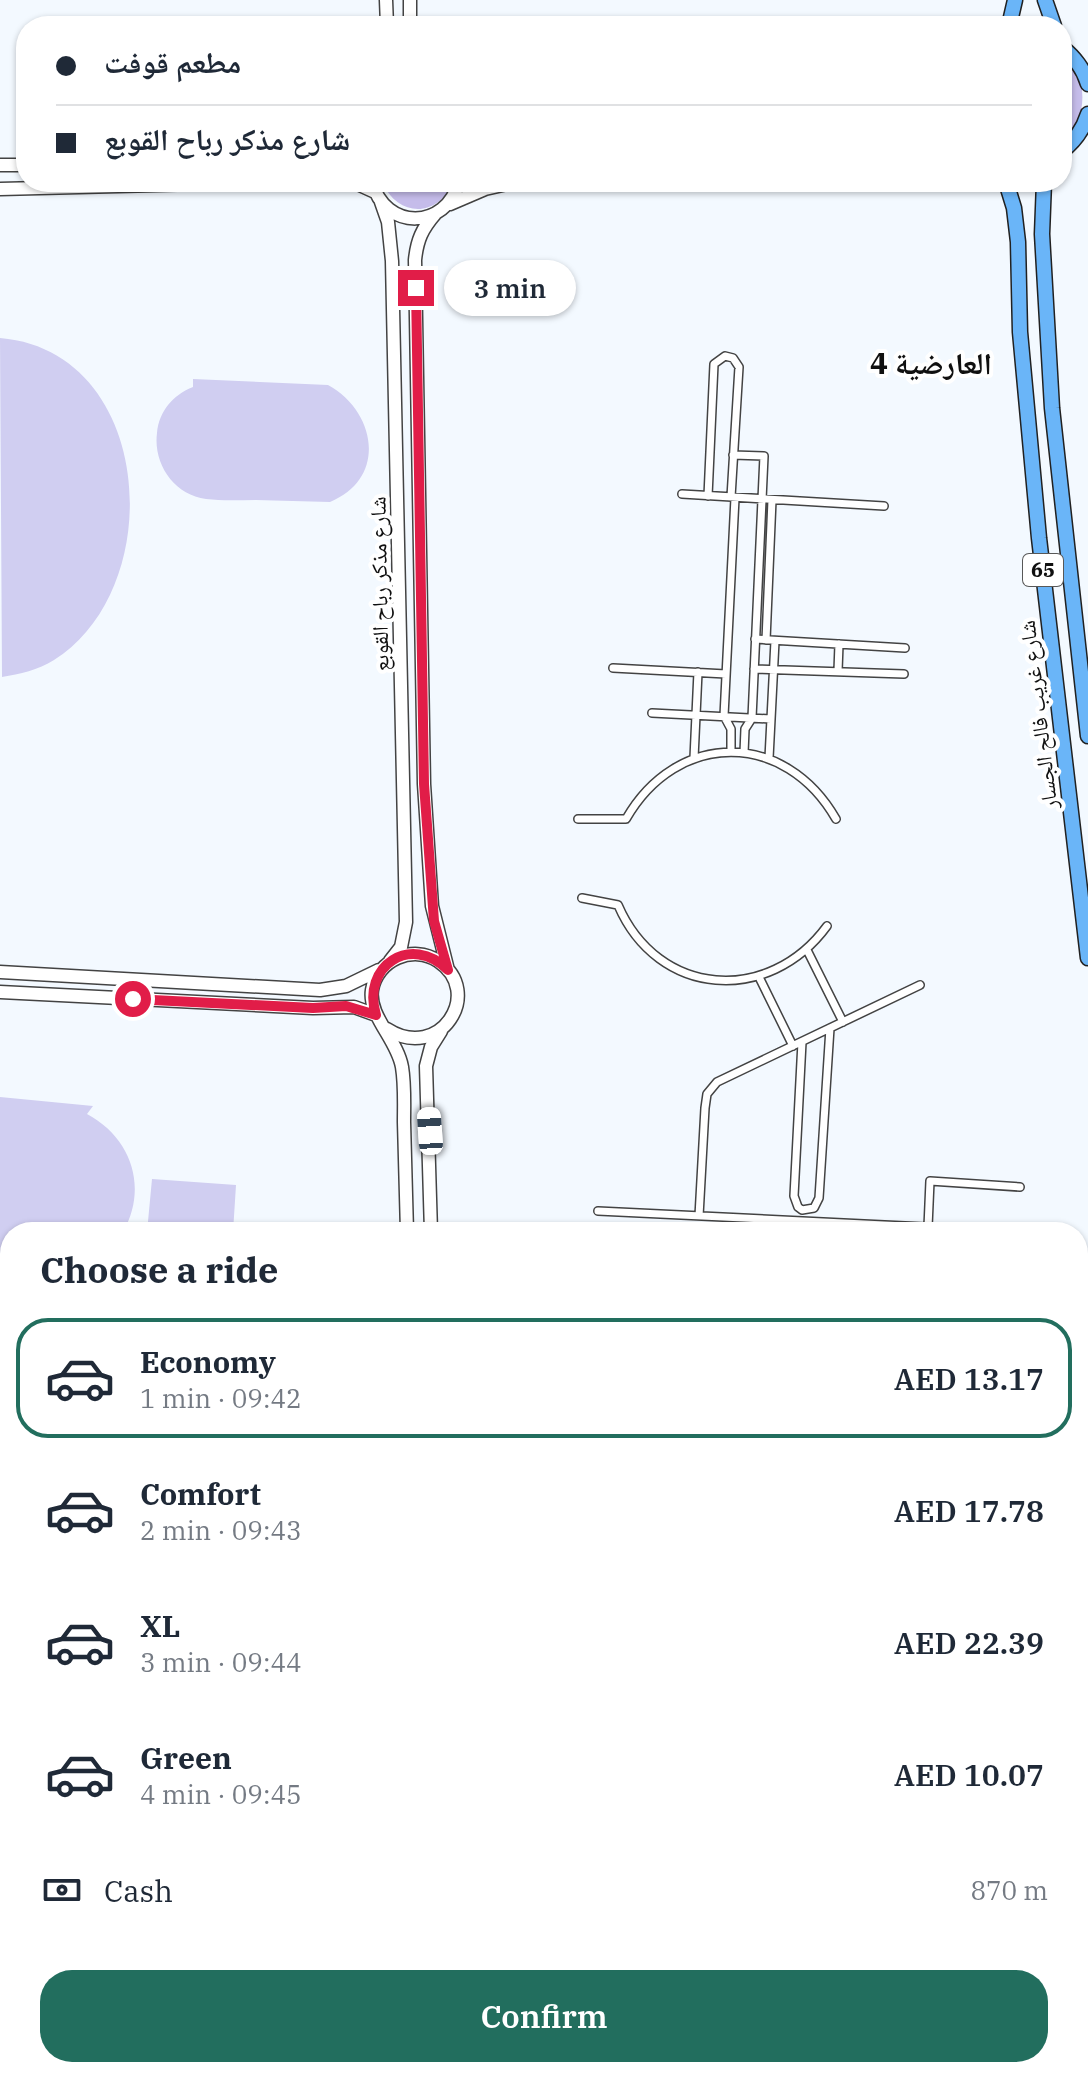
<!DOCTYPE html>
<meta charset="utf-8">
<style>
:root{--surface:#fff;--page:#f6f6f7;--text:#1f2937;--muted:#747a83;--line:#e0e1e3;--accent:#226e5e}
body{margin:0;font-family:"IBM Plex Serif","Noto Naskh Arabic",serif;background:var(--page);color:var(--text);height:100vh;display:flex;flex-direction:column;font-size:30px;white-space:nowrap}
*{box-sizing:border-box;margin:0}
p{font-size:26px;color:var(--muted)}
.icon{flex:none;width:44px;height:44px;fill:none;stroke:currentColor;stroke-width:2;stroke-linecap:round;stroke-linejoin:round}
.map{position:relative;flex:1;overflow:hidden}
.drawer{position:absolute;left:0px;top:1222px;width:1088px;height:856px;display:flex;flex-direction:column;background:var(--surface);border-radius:32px 32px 0 0;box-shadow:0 2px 6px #0004}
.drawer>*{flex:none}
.banner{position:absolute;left:16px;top:16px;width:1056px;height:176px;border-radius:32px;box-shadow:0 2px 6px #0004;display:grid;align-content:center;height:176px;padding:0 40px;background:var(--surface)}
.end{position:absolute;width:36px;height:36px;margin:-18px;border:10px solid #e11d48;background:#fff;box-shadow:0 0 0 4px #fff}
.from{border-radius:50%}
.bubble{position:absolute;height:56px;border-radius:28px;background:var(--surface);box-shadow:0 2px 6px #0004;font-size:26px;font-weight:600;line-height:56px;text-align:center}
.car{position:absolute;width:24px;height:48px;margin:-24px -12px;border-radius:10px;box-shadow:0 0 6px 2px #0007;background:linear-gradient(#fff 24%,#345 0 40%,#fff 0 76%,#345 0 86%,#fff 0)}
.banner b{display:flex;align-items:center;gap:28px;height:76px;font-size:30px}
.banner b+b{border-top:2px solid var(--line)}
.banner i{width:20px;height:20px;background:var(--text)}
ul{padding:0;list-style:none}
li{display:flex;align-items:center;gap:24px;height:120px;margin:0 16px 12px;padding:0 24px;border:4px solid transparent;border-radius:32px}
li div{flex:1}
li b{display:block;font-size:30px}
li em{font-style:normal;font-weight:600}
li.selected{border-color:var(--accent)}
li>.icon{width:72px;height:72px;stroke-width:1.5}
h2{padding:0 40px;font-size:36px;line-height:96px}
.pay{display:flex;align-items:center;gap:20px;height:88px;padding:0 40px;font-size:30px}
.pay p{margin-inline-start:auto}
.action{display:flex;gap:16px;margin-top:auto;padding:16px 40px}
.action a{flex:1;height:92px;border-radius:32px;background:var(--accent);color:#fff;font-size:32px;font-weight:600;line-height:92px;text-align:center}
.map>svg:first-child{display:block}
</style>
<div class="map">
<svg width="1088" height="2078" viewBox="0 0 1088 2078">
<rect width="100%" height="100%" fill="#f3f9ff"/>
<path fill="#c5bcea" d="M1062 55C1066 60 1072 65 1076 70 1088 93 1083 126 1062 142Z
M382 182H453C438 218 398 218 382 182Z"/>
<path fill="#d0cef1" d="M0 338C155 351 169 588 54 660 38 670 20 674 2 677Z
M193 379 328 385C377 412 387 479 330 502 305 501 280 501 256 500 240 500 222 501 206 499 174 495 153 464 157 433 159 411 173 395 193 387Z
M0 1097 93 1106 87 1114C132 1138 148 1188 123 1232H10V1264L0 1263Z
M152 1179 236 1185 233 1232H147Z"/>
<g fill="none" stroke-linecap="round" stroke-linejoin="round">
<defs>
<path id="pedestrian" d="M733 455 764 456 752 718 745 729 744 753
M682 494 884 506
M708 496 714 364 725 356 733 358 739 367 731 497
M755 639 905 648
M766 640 772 500
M613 668 726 674
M754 669 904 674
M838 671 839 644
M652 713 771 719
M731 752V729L724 716 735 498
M694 758 698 672
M769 758 775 641
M578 819H626C677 730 785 730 836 819
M582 898 618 905C658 998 769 1005 827 926
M807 950 843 1022
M759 977 793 1046
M802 1042 794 1196 798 1207 802 1210 814 1208 819 1198 830 1028
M598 1211 946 1228
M699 1216 705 1108 707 1094 717 1082 920 985
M928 1227 930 1181 1020 1187"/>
<path id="minor" d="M0 1450 10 1452
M0 1523 10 1525
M0 1599 10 1601
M0 1657 10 1659
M10 1684C7 1699 1 1715 10 1728
M0 1826 10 1825
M0 1888 10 1981
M19 2068 20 2078
M458 2068V2078
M517 2068 518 2078
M747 2068 748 2078
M806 2068 807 2078
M878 2068 880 2078
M947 2068 948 2078
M129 2078 175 2072
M642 2078 736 2068"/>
<path id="tertiary" d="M386 0 387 26
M410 0V26
M0 165H26
M353 182 375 192
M372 182C385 231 446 230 459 182
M0 189 273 182
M381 202 388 222 392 261 406 922 401 947 390 961
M450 204 485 189 516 182
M435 214C422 229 417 240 415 260L424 784 432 906 448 970
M0 972 320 990 346 986 379 970
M0 992 313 1008 354 1007 376 1015
M387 1029C440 1063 485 992 438 961 413 944 377 960 372 990 368 1016 397 1039 402 1067 405 1085 404 1104 404 1122 405 1159 406 1195 407 1232
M431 1232 426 1066 431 1047 441 1031
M1078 1852 1088 1840
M302 2078V2068
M320 2078 321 2068"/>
<path id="primary" d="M1045 0 1054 26
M1009 26 1015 0
M1062 47C1075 58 1083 68 1088 84
M1062 151C1075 141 1083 130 1088 114
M1006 182 1014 208 1018 242 1020 332 1039 538 1088 958
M1044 182 1042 234 1052 408 1088 736
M0 1340 10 1341
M0 1364 10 1365
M1078 1485 1088 1376
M1088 1522V1550
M1078 1542 1082 1548 1084 1566 1078 1666 1080 1694 1086 1718
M1078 1833 1087 1709
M1035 2078 1036 2068
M1058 2078V2068"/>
</defs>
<use href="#pedestrian" stroke="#434343" stroke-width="10"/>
<use href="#minor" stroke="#434343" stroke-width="12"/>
<use href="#tertiary" stroke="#434343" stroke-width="15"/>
<use href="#primary" stroke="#212121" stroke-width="17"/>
<use href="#pedestrian" stroke="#fff" stroke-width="7"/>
<use href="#minor" stroke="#fff" stroke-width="9"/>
<use href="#tertiary" stroke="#fff" stroke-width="12"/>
<use href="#primary" stroke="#6ab5f8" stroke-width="14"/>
</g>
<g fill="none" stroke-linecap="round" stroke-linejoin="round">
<path stroke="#e11d48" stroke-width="10" d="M133 999 313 1008 346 1006 376 1015C361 966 411 933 448 970L434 921 424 784 416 288"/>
</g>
<g text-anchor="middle" stroke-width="8" stroke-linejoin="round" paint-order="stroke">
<rect fill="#fff" stroke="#585858" stroke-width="2" x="1023" y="554" width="40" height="32" rx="6"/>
<g font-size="20" font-weight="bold" fill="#101010">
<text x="1043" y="577">65</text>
</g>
<g font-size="22" fill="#101010" stroke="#fff">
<text transform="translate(379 584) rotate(-91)" y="8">شارع مذكر رباح القوبع</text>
<text transform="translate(1038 715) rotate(-97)" y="8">شارع غريب فالح الجسار</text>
</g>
<g font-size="30" font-weight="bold" fill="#101010" stroke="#fff">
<text x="931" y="374">العارضية 4</text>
</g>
</g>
</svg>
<i class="end from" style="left:133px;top:999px"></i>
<i class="end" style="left:416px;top:288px"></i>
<div class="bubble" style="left:444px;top:260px;width:132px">3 min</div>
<i class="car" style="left:430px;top:1131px;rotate:356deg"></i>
<div class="banner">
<b><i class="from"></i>مطعم قوفت</b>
<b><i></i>شارع مذكر رباح القوبع</b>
</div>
<section class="drawer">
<h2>Choose a ride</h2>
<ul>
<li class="selected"><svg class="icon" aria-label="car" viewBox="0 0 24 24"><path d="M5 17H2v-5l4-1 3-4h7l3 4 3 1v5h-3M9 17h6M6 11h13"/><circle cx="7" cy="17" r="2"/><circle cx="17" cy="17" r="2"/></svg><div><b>Economy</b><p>1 min · 09:42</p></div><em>AED 13.17</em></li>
<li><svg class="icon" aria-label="car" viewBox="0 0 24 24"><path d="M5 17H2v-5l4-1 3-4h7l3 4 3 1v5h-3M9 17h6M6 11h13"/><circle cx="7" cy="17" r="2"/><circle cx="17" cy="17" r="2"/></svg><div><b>Comfort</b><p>2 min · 09:43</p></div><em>AED 17.78</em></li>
<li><svg class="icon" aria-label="car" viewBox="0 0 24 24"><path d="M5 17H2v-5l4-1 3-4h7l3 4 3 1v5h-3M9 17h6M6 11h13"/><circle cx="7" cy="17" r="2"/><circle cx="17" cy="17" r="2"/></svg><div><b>XL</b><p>3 min · 09:44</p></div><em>AED 22.39</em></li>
<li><svg class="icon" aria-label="car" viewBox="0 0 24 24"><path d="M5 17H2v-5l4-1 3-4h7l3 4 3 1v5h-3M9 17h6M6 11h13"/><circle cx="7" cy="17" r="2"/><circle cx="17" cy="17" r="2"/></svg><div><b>Green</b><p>4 min · 09:45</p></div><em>AED 10.07</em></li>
</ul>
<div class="pay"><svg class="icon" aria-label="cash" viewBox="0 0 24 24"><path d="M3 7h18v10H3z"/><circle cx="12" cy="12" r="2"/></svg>Cash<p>870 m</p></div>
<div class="action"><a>Confirm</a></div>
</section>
</div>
